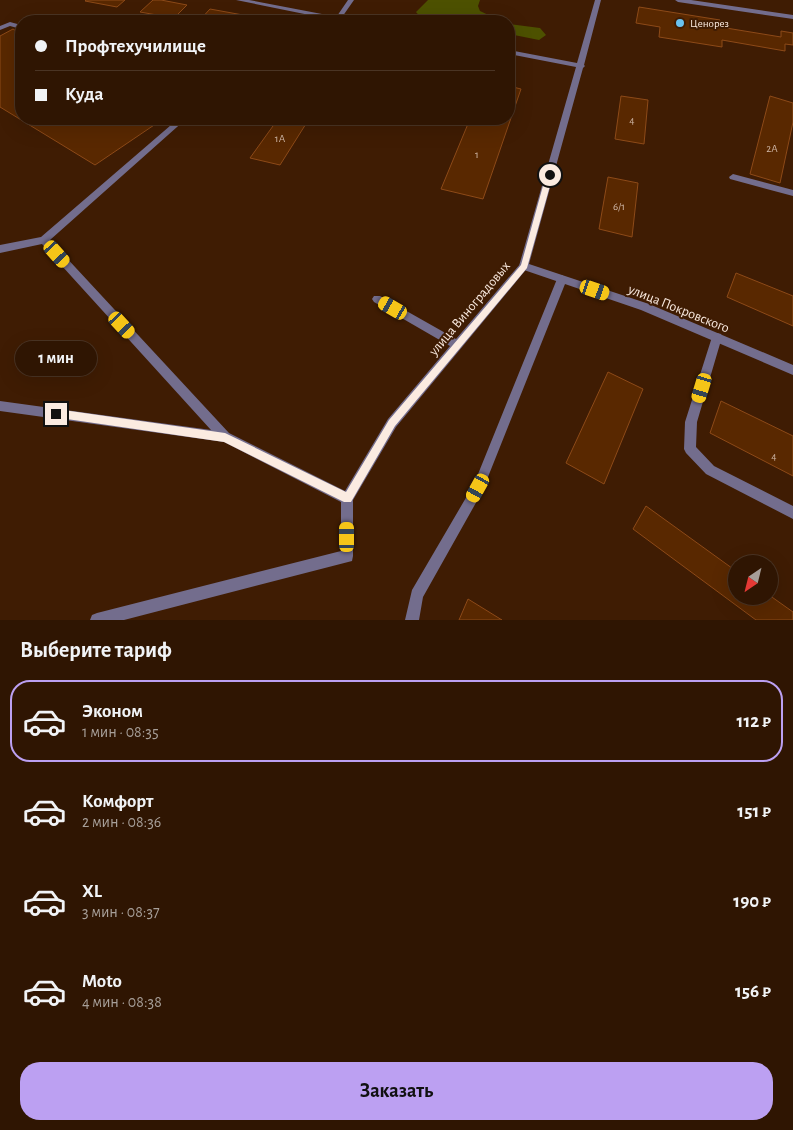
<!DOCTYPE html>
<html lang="ru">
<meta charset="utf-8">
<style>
:root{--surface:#2f1502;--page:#371e0c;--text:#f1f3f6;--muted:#a79f99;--line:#4a3424;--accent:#bca0f2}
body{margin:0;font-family:"Alegreya Sans",sans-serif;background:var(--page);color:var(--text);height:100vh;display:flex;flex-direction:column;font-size:19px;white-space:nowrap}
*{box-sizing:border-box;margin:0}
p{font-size:16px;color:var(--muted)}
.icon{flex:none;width:28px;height:28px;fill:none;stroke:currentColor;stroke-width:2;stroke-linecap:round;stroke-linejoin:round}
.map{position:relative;height:620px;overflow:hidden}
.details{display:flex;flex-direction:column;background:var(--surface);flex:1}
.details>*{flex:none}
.top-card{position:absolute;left:15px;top:15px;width:500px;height:110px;border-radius:20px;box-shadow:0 5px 20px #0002,0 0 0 1px var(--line);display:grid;align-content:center;height:110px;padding:0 20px;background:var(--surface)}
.needle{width:32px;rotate:215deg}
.buttons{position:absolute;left:728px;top:555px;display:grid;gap:10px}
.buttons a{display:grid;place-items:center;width:50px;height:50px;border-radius:50%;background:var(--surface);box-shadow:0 5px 20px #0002,0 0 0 1px var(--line);font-size:25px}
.end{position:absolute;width:22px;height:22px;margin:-11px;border:6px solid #fbebe1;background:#111;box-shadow:0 0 0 2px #111}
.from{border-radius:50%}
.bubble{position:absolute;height:35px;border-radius:18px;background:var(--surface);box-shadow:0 5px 20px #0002,0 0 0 1px var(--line);font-size:16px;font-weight:700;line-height:35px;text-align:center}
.car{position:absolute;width:15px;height:30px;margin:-15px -8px;border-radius:6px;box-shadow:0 0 4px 1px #0007;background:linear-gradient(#f5c518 24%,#345 0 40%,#f5c518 0 76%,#345 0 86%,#f5c518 0)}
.top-card b{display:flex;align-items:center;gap:18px;height:48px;font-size:19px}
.top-card b+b{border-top:1px solid var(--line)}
.top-card i{width:12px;height:12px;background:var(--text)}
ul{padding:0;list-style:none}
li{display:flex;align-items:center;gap:15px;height:82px;margin:0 10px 8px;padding:0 10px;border:2px solid transparent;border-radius:20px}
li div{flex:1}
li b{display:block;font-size:19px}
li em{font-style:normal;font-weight:700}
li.selected{border-color:var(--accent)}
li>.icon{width:45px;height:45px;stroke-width:1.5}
h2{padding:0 20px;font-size:22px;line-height:60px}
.action{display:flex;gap:10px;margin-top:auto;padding:10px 20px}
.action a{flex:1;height:58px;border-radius:20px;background:var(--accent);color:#111;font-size:20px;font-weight:700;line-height:58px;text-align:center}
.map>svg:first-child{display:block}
</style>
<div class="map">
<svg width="793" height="620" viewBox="0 0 793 620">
<rect width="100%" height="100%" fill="#3f1c03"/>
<path fill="#4d5100" d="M428 0H480L478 6 480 11 501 21C484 21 426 27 416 12Z
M509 24 540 28 546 35 539 40 509 34Z"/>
<path fill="#592800" stroke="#8d4a18" d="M86 0H125L117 7 85 1Z
M153 0H161L187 5 174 18 140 12Z
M639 7 720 20V27L781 37V31L793 33V45L785 44V51L722 40V47L659 37 660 27 636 23Z
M210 9 243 15 237 21H199Z
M13 29 21 34V119H163L95 165 0 107V36Z
M509 86 521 89 483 199 441 189 470 119H509Z
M621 96 648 100 644 144 615 139Z
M770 96 793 103V122L780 183 750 174Z
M278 119H309L280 165 250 158Z
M608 177 638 183 632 237 599 229Z
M736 273 793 296V326L727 297Z
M608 372 643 389 604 484 566 463Z
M721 401 793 436V476L710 433Z
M646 506 736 571V596L769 595 793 612V620H756L633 529Z
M468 599 502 620H459Z"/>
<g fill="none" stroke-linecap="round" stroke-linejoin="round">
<path fill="#736d8d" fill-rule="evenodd" d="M348 0H354L340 20H336L335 19Z
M10 22 21 25V29L10 26 0 30V26Z
M178 119H186L50 240 229 433 345 491 388 419 450 346 374 302 372 299 374 296H380L456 339 521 263H527L529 266 396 427 353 500V556L352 561 124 620H90L92 615 97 613 341 551V502L224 442 0 411V401L211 430 42 244 0 253V245L41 237Z
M733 174 793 190V196L730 179 729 177Z
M562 275 567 279 482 492 423 597 419 620H405L412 590 474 484 557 279Z
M717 333 721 334 722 337 697 422 696 447 714 466 793 506V519L706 474 686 453 684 449 685 422 712 337 713 334Z"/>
<path fill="#736d8d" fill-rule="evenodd" d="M236 0H249L348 19 351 21H339Z
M595 0H601L584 65 585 66 583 68 529 264 649 304 793 365V375L641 310 521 269 519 266 576 67 509 54V50L577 63Z
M675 0H691L793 15V19L678 2Z"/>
</g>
<path fill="#fbebe1" d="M550 173 553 175 527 268 395 426 351 502H344L224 442 53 417V410L56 409 225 433 346 492 389 420 521 265 546 175Z"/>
<circle fill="#6ac3f1" stroke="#3f1c03" stroke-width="2" cx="680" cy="23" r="5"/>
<g text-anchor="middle" stroke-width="4" stroke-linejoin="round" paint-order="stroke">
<g font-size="11" fill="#fbebe1" stroke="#3f1c03" text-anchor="start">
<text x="690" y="27">Ценорез</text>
</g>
<g font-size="11" fill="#d2baa9">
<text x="632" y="124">4</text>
<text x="280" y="142">1А</text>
<text x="772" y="152">2А</text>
<text x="477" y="158">1</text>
<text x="619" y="210">6/1</text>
<text x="774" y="460">4</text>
</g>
<g font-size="14" fill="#fbebe1" stroke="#3f1c03">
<text transform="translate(469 308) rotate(-50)" y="5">улица Виноградовых</text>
<text transform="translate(679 308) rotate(22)" y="5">улица Покровского</text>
</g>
</g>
</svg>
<div class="buttons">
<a><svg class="needle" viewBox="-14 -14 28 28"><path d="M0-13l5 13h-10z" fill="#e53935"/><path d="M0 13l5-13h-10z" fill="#a79f99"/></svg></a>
</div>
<i class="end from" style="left:550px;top:175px"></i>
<i class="end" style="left:56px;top:414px"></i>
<div class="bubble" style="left:15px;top:341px;width:82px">1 мин</div>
<i class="car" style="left:57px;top:254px;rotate:138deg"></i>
<i class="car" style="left:595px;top:290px;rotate:109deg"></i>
<i class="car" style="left:393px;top:308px;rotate:300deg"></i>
<i class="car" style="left:122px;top:325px;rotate:137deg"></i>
<i class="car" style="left:702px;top:388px;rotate:197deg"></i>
<i class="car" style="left:478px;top:488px;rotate:209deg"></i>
<i class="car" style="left:347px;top:537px;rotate:0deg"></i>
<div class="top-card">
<b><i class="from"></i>Профтехучилище</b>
<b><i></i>Куда</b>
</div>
</div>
<section class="details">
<h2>Выберите тариф</h2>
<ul>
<li class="selected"><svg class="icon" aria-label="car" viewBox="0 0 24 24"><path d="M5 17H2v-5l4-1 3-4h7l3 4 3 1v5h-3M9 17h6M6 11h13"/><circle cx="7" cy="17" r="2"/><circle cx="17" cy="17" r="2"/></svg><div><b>Эконом</b><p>1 мин · 08:35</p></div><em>112 ₽</em></li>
<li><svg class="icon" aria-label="car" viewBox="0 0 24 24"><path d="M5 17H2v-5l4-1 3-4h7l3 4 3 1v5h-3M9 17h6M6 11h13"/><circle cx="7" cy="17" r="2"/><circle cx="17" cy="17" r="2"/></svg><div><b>Комфорт</b><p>2 мин · 08:36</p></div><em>151 ₽</em></li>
<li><svg class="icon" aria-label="car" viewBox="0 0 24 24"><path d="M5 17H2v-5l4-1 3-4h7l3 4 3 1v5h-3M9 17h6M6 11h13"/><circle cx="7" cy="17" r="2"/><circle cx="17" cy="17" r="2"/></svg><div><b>XL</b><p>3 мин · 08:37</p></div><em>190 ₽</em></li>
<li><svg class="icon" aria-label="car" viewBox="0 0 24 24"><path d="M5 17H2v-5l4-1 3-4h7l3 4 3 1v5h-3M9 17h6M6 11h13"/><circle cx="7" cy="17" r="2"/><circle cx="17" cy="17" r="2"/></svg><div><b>Moto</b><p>4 мин · 08:38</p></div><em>156 ₽</em></li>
</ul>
<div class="action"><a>Заказать</a></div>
</section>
